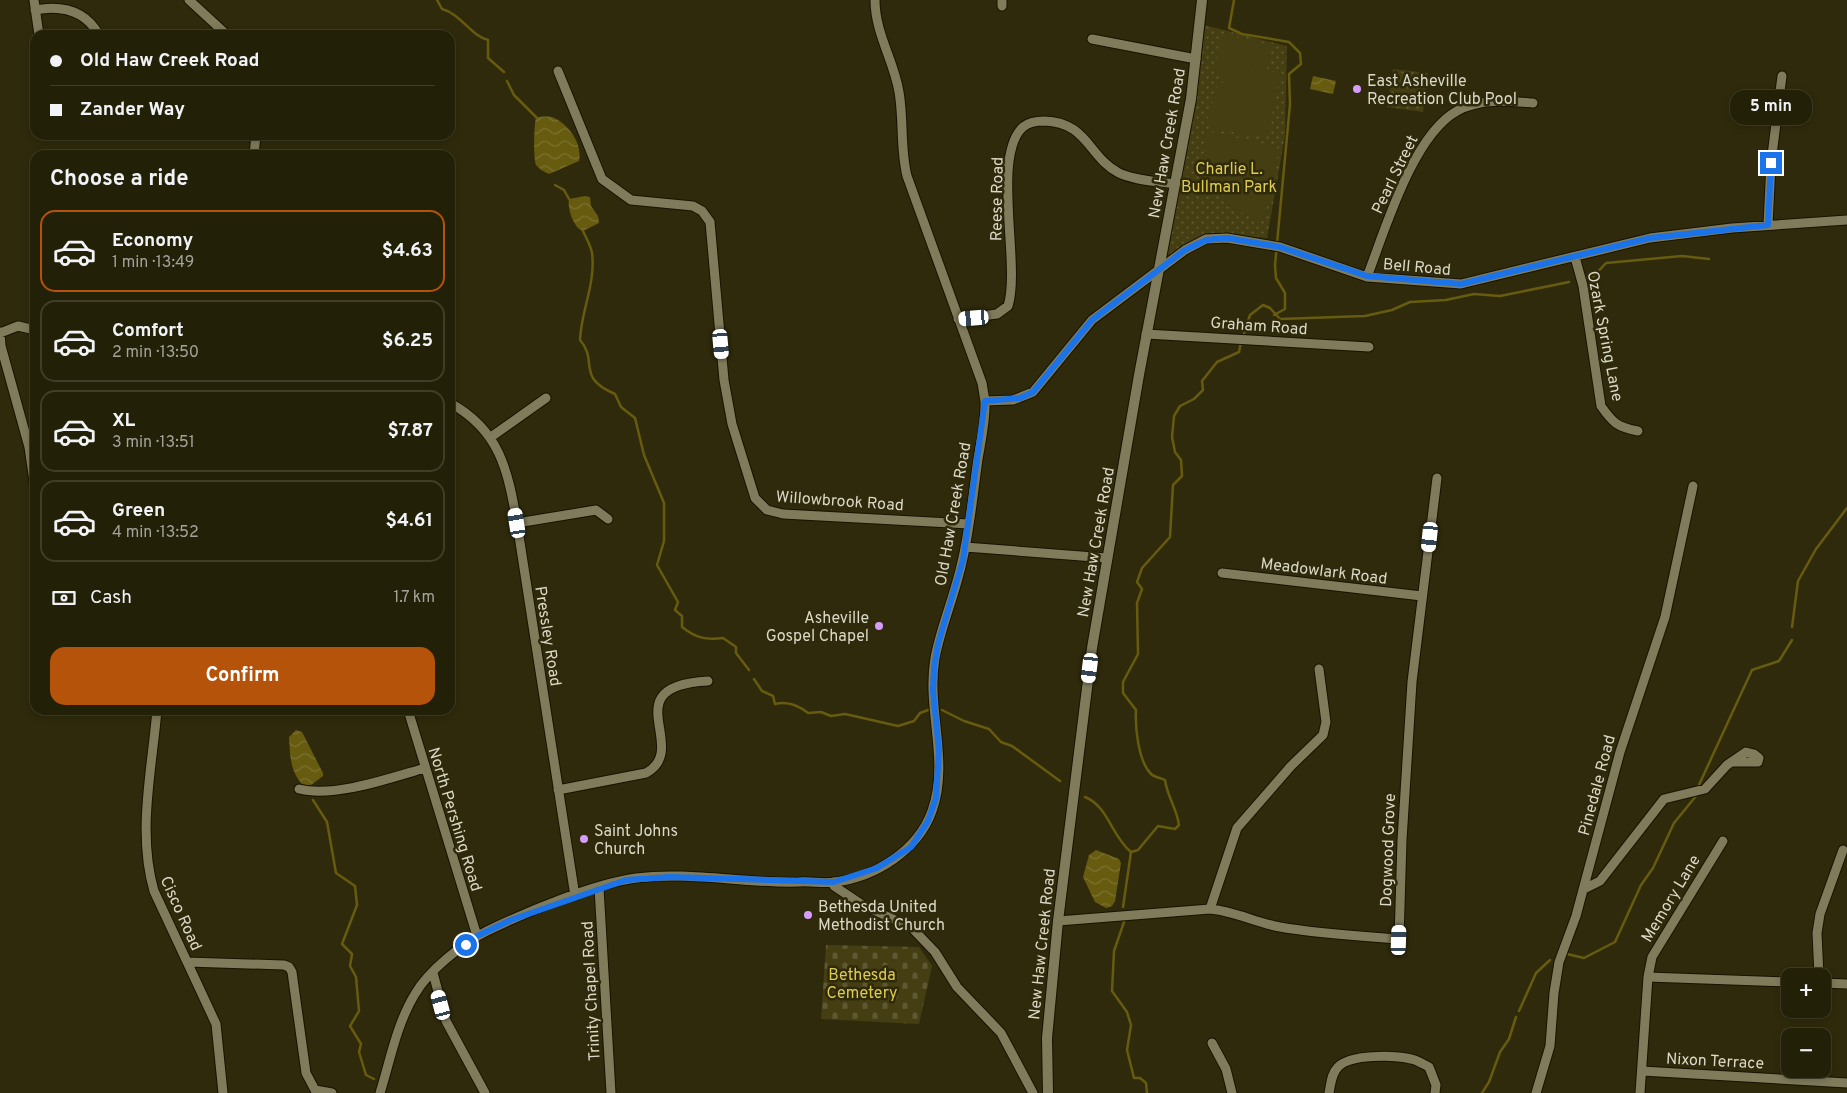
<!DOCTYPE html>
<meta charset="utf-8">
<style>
:root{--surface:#232008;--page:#2f2d16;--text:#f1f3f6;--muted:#a3a39c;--line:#403e29;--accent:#b45309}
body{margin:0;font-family:Overpass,sans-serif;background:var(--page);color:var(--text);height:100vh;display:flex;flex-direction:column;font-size:19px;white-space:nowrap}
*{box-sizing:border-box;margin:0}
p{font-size:16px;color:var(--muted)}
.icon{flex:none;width:28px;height:28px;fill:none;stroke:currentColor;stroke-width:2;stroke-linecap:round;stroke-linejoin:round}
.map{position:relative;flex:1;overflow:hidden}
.sheet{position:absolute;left:30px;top:150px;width:425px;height:565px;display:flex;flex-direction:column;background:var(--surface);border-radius:15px;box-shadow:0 2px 8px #0003,0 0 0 1px var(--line)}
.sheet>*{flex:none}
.hud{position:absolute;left:30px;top:30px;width:425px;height:110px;border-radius:15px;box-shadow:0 2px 8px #0003,0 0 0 1px var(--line);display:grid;align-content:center;height:110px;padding:0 20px;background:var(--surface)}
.controls{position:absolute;left:1781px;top:968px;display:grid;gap:10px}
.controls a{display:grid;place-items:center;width:50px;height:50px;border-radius:10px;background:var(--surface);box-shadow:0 2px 8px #0003,0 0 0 1px var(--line);font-size:25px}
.end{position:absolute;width:22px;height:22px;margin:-11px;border:6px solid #1a73e8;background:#fff;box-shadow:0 0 0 2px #fff}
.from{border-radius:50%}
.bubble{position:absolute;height:35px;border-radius:15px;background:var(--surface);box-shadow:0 2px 8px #0003,0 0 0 1px var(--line);font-size:16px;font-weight:700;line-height:35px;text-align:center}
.car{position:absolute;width:15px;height:30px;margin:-15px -8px;border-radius:6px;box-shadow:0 0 4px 1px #0007;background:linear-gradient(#fff 24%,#345 0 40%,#fff 0 76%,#345 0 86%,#fff 0)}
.hud b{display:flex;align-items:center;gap:18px;height:48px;font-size:19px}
.hud b+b{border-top:1px solid var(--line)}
.hud i{width:12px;height:12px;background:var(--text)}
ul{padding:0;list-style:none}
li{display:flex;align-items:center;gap:15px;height:82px;margin:0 10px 8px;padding:0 10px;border:2px solid var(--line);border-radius:15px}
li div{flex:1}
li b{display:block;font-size:19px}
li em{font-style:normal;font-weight:700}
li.active{border-color:var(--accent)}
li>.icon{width:45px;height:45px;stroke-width:1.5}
h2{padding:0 20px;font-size:22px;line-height:60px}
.pay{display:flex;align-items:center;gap:12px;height:55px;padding:0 20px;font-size:19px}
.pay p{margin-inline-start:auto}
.action{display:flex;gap:10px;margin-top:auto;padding:10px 20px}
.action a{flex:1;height:58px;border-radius:15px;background:var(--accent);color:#fff;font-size:20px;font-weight:700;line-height:58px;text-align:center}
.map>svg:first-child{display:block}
</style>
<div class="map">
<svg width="1847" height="1093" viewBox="0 0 1847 1093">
<defs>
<pattern id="cemetery-stones" width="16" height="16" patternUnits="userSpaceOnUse" patternTransform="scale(1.25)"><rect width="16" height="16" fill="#443e12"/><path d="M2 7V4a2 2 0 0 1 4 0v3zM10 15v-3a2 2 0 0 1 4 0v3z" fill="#5e5933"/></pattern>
<pattern id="park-dots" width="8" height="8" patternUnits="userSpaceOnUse" patternTransform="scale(1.25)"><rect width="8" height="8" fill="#443e12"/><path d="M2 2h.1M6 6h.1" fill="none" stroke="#5e5933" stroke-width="1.8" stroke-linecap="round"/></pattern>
<pattern id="water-waves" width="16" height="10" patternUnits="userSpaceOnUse" patternTransform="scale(1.25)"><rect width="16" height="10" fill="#665b0f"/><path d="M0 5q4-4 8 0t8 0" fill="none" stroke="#7b7230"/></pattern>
</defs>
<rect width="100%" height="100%" fill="#2f2a0b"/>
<path fill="url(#cemetery-stones)" d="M826 945 919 947 932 966 919 1024 821 1019Z"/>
<path fill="url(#park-dots)" d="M1204 25 1287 46 1285 136 1267 238 1210 233 1197 237 1169 255 1167 253Z
M1393 69 1428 73 1423 112 1387 107Z"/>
<path fill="#443e12" d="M1223 34 1271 45 1267 70 1246 72 1226 79 1215 75 1220 36Z
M1259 71 1281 73 1269 128C1265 134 1262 136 1254 136L1209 127 1206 123 1218 85 1239 74Z
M1397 76 1408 77 1405 103 1393 101Z
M1413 78 1425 80 1421 106 1409 104Z
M1206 131 1276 146 1279 151 1264 221C1219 209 1197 178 1206 131Z"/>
<path fill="url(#water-waves)" d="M1313 76 1336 81 1333 94 1310 89Z
M536 117C540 117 547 116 552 117 568 123 583 144 579 161L549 174C544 172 539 169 536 165 533 157 534 126 536 117Z
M585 196 590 197 591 206 598 216 599 223 583 231C574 229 567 208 569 199Z
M296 730 302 732 323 773V776L311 785H303C290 772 290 755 289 737Z
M1096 850 1119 859 1121 863 1115 901 1112 906 1106 908 1095 902 1083 877 1089 855Z"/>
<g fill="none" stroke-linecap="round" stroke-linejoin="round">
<path stroke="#665b0f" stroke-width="2.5" d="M437 0 442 9C461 14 470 35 488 40V58L504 72
M1234 0 1229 28 1242 34 1289 42 1300 53 1301 64 1289 74 1290 104 1275 265 1276 278 1285 293V309L1274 315
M507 81 514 95 536 117
M555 185 564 190 569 199
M583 231C586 238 591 246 592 253 596 283 581 311 580 340 599 361 575 377 615 394L621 407 635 418 644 455 664 503V541L657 565 678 602 675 610 682 616V627C696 638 705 640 723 638L736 647V653L749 670
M1592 278 1606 263 1682 256 1709 259
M1243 337 1250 315 1263 305 1270 308 1280 319 1365 316 1392 310 1410 302 1446 300 1474 294 1500 296 1569 282
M1792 627 1798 581 1816 549 1847 508
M754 679 762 691 773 696 775 704C787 701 798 705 808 713L821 712 831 716 845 714 898 726 914 721 920 713 928 710
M942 710 964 721 989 729 1001 742 1012 746 1060 781
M1698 787 1752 670 1779 661 1792 640
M1085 797C1108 806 1112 837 1131 852
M313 800 327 822 336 873 355 886 357 905 342 944 352 954 350 966 356 977 359 1011 350 1026 361 1044 359 1052 366 1075 374 1079
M1131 852 1138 850 1158 826 1175 829 1179 825C1177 809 1167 796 1165 780 1161 778 1154 777 1151 774 1138 761 1135 726 1136 710L1123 693V682L1138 654 1137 603 1142 589 1137 582 1142 568 1170 537 1173 485 1182 476 1181 460 1175 452 1172 437 1174 416 1180 406 1194 399 1203 390 1202 381 1217 362 1239 352 1241 342
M1123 907 1131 852
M1124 922 1114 951 1112 991 1127 1012 1131 1025 1127 1050 1134 1078H1140L1146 1083 1147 1093
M1567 954 1584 958 1615 942 1641 885 1653 868 1674 823 1696 796
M1519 1011 1536 973 1550 960
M1482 1093 1489 1082 1500 1052 1509 1039 1516 1017"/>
<defs>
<path id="minor" d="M34 0 39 35
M189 0 227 35
M1002 0V6
M35 10C62 5 85 10 99 35
M1092 39 1196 59
M558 71 602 179 631 200 693 206 702 211 710 222 724 380 732 424 755 498 767 510 783 514 969 524
M254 155 256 135
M1768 225 1771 163 1782 76
M1575 257 1583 286 1601 406C1613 423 1617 427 1638 431
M1367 277C1385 230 1413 135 1457 111 1481 98 1507 101 1533 103
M958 319 997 314 1008 306C1021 265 991 156 1023 127 1029 122 1036 121 1044 121 1088 122 1088 157 1119 173 1136 181 1157 181 1175 184
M0 332 1 346 29 447 35 488
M0 333 18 326 35 330
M1146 334 1369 347
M985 401 1013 400 1033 392 1092 320 1185 250 1206 239 1227 238 1280 247 1367 277 1461 284 1650 238 1732 228 1847 220
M450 403C500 430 508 471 517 523L575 896
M491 437 546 398
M517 523 596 510 608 519
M965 547 1107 558
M1222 573 1422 596
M157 710C152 769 137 833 154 891L216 1024 223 1093
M408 710 477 936
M299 789C334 798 390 778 425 768
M558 790 646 773C692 748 612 686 708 681
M834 882V886L864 906 911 927 935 952 957 987 1001 1033 1033 1093
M599 888 611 1093
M1584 889 1600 881 1664 799 1705 789 1727 765 1746 752 1754 754 1759 758 1758 762H1732
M1210 909 1237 828 1291 766 1323 735 1326 722 1319 669
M1058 921 1210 909C1234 911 1257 923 1280 927 1320 934 1360 936 1399 939L1402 840 1412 682 1437 478
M187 962 284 965 289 967 292 972 306 1073 315 1090 332 1093
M433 973 446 1021 485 1093
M1819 976 1817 933 1820 914 1843 850
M1648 977 1790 982
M1822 983 1847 984
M1212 1043 1226 1069 1232 1093
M1642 1071 1847 1083
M380 1093C390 1061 397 1023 415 994 428 971 463 943 487 931 526 912 593 884 636 878 690 871 745 884 799 882 811 881 823 884 835 882 876 877 918 850 932 811 950 761 926 709 935 658 941 626 955 595 962 562 970 529 973 494 978 459 981 441 986 420 985 401L982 383 907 176C900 148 904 121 899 92 894 61 875 33 875 0
M1329 1093C1331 1084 1331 1074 1338 1067 1350 1054 1394 1055 1411 1059 1417 1060 1423 1064 1429 1067L1436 1085 1435 1093
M1536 1093 1550 1046 1554 993 1559 962 1576 916 1620 752 1665 617 1693 486
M1640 1093 1648 977 1652 957 1723 841"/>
<path id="tertiary" d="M1048 1093 1047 1038 1058 921 1092 648 1139 375 1191 99 1202 0"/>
</defs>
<use href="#minor" stroke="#171300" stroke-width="11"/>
<use href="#tertiary" stroke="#171300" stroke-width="12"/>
<use href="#minor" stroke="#807b5b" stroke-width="9"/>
<use href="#tertiary" stroke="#807b5b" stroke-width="10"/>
</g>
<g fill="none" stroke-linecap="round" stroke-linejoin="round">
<path stroke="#1a73e8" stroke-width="6" d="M466 945 477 936 511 920 626 880 670 877 834 882 877 868 911 847 928 821 936 798 939 751 933 691 934 668 938 644 963 560 985 401 1020 398 1033 392 1092 320 1185 250 1206 240 1227 238 1280 247 1367 276 1461 284 1650 238 1768 225 1771 163"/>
</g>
<g fill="#d59cfb" stroke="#2f2a0b" stroke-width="2">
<circle cx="1357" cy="89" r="5"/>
<circle cx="879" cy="626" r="5"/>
<circle cx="584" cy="839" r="5"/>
<circle cx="808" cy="915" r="5"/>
</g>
<g text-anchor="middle" stroke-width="5" stroke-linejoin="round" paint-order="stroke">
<g font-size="16" fill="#dad8c7" stroke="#2f2a0b" text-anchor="start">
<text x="1367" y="86">East Asheville<tspan x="1367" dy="18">Recreation Club Pool</tspan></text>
<text x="869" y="623" text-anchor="end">Asheville<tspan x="869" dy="18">Gospel Chapel</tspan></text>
<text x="594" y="836">Saint Johns<tspan x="594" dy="18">Church</tspan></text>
<text x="818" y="912">Bethesda United<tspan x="818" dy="18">Methodist Church</tspan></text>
</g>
<g font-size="16" fill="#dad8c7" stroke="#2f2a0b">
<text transform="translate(1166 143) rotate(-80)" y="6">New Haw Creek Road</text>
<text transform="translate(1394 174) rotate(-64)" y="6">Pearl Street</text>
<text transform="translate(996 199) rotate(-89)" y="6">Reese Road</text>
<text transform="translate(1417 266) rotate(5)" y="6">Bell Road</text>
<text transform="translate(1259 325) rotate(4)" y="6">Graham Road</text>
<text transform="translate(1606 336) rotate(79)" y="6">Ozark Spring Lane</text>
<text transform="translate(840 500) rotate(4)" y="6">Willowbrook Road</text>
<text transform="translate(952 514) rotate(-80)" y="6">Old Haw Creek Road</text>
<text transform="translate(1095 542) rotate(-80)" y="6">New Haw Creek Road</text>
<text transform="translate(1324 570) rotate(7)" y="6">Meadowlark Road</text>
<text transform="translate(549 636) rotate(81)" y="6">Pressley Road</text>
<text transform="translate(1596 785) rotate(-75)" y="6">Pinedale Road</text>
<text transform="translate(456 819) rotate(73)" y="6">North Pershing Road</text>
<text transform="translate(1387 850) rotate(-88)" y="6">Dogwood Grove</text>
<text transform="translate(1670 898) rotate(-59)" y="6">Memory Lane</text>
<text transform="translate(182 913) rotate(66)" y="6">Cisco Road</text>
<text transform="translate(1041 944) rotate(-84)" y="6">New Haw Creek Road</text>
<text transform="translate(590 991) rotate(-93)" y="6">Trinity Chapel Road</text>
<text transform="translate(1715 1060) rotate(3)" y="6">Nixon Terrace</text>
</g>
<g font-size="16" fill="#decc4e" stroke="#2f2a0b">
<text x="1229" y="174">Charlie L.<tspan x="1229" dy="18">Bullman Park</tspan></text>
<text x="862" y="980">Bethesda<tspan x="862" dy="18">Cemetery</tspan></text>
</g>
</g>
</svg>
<div class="controls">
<a>+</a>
<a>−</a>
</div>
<i class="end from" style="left:466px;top:945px"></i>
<i class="end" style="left:1771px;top:163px"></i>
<div class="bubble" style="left:1730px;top:90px;width:82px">5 min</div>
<i class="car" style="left:974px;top:318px;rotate:265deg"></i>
<i class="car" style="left:721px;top:344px;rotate:175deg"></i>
<i class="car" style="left:517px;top:523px;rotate:351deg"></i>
<i class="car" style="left:1430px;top:537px;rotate:186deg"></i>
<i class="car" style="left:1090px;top:668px;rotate:187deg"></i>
<i class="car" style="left:1399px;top:940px;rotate:2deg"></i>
<i class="car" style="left:441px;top:1005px;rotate:345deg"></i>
<div class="hud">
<b><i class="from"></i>Old Haw Creek Road</b>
<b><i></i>Zander Way</b>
</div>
<section class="sheet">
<h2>Choose a ride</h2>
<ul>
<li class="active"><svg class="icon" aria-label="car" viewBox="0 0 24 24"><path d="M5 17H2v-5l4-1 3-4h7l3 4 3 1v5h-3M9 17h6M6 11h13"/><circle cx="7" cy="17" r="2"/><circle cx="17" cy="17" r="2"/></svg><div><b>Economy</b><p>1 min · 13:49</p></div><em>$4.63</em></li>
<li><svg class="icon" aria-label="car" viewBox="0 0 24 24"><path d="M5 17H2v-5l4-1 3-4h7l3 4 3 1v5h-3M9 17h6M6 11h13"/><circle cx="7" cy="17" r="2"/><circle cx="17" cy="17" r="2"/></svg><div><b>Comfort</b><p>2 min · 13:50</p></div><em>$6.25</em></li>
<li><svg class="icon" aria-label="car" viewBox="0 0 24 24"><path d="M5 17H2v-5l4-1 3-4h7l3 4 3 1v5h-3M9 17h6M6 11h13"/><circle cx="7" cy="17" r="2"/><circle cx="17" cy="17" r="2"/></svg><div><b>XL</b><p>3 min · 13:51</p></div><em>$7.87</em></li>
<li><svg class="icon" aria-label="car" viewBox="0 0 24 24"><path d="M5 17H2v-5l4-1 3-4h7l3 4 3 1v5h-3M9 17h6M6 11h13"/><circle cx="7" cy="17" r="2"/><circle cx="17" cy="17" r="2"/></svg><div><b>Green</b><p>4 min · 13:52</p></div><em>$4.61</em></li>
</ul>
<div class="pay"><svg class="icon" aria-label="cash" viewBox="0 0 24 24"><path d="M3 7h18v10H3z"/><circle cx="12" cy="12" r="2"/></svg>Cash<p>1.7 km</p></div>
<div class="action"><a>Confirm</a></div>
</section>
</div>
